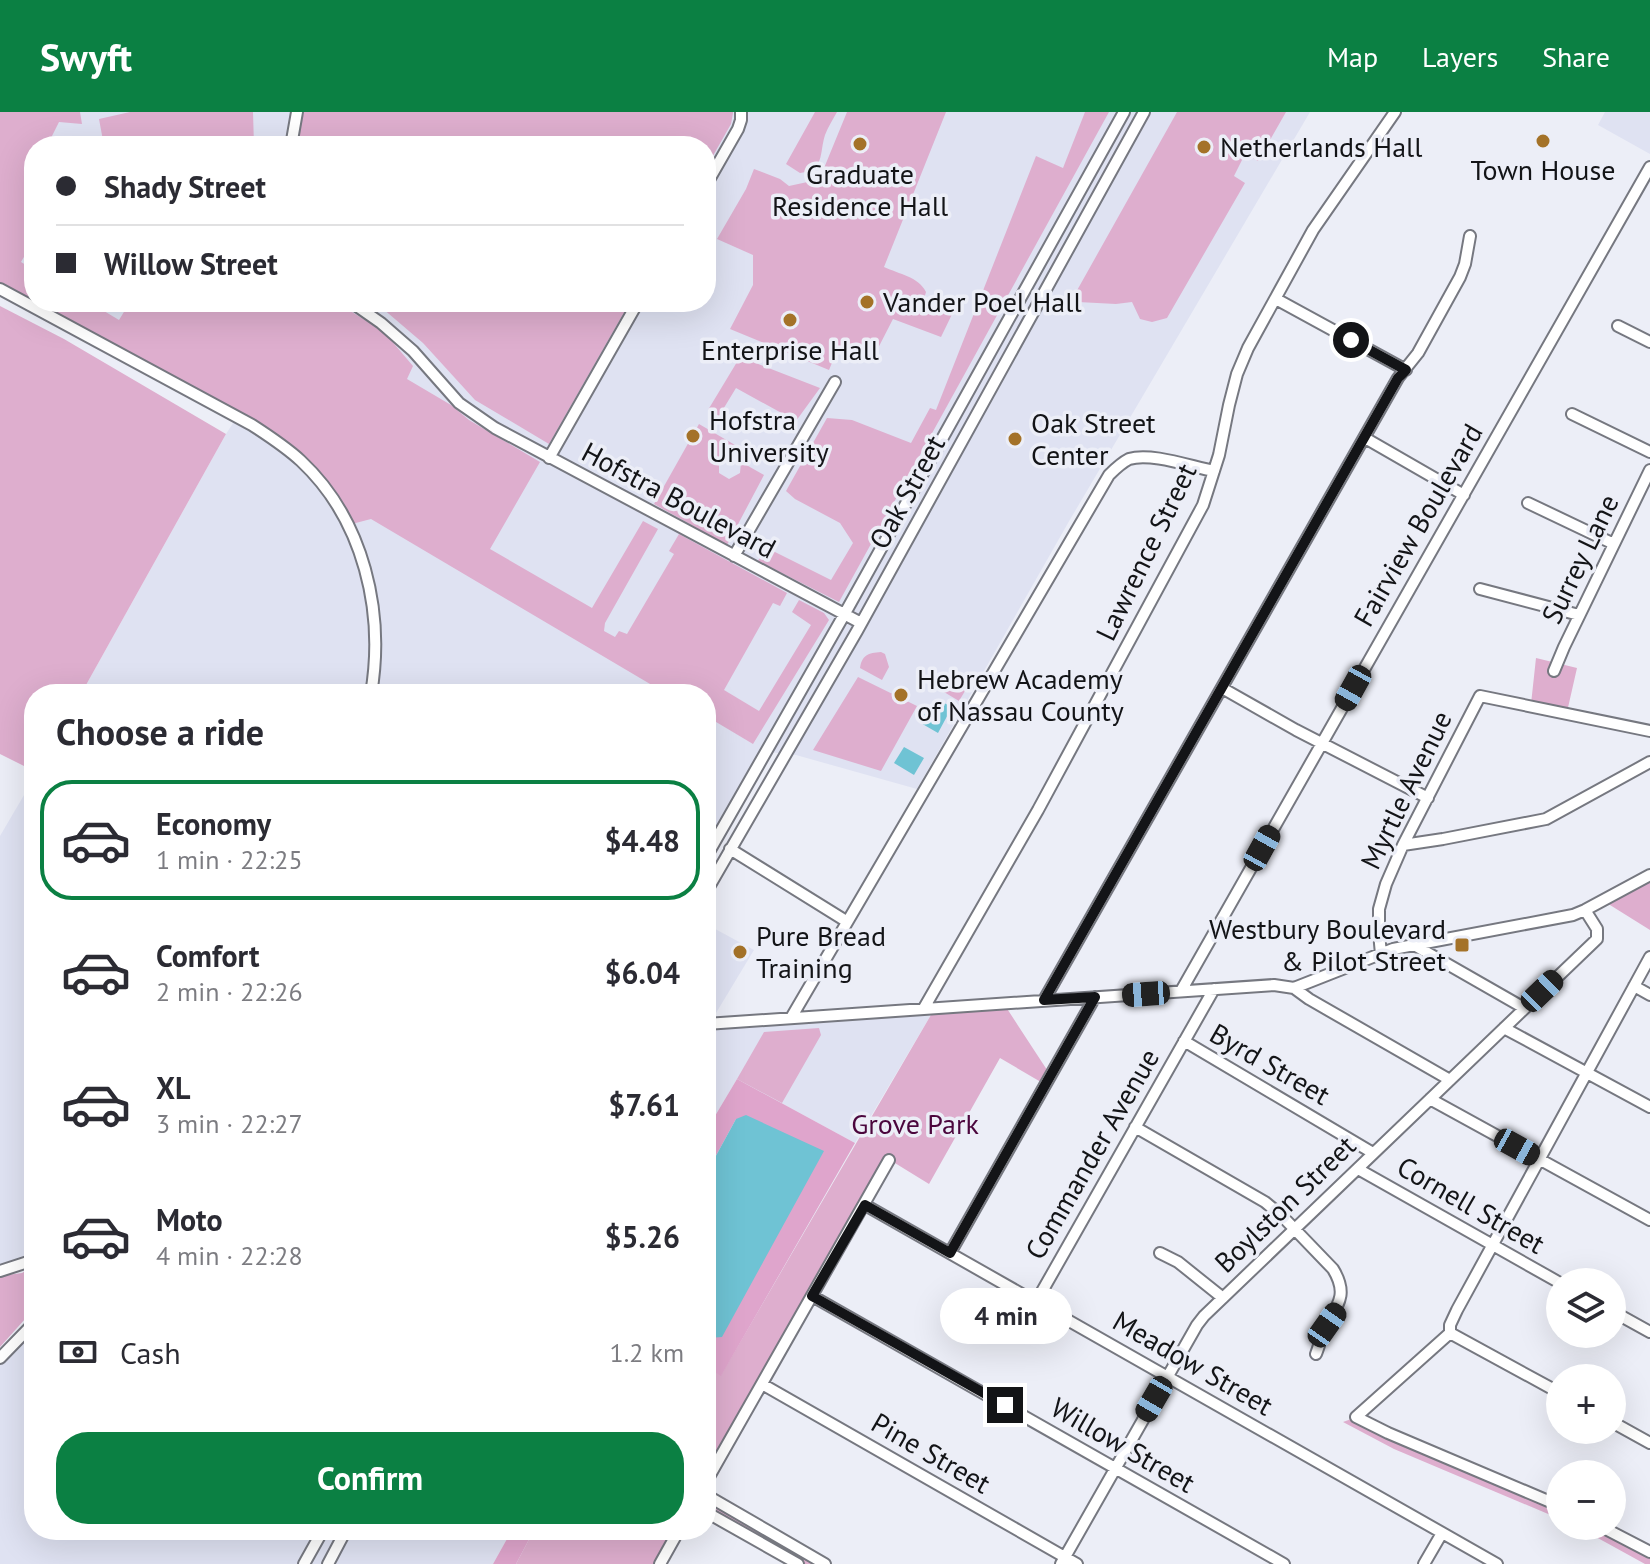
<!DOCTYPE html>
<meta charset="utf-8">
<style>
:root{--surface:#fff;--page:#f7f7f7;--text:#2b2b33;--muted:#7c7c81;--line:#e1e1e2;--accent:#0b8043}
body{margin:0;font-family:"PT Sans",sans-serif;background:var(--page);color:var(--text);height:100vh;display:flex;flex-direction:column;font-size:30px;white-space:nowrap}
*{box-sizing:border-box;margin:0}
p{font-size:26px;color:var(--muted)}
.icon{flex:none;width:44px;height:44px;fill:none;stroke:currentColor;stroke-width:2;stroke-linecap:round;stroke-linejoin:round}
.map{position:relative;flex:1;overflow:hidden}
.panel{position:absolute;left:24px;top:572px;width:692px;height:856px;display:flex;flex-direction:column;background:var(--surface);border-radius:32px;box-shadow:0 8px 32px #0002}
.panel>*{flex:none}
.guide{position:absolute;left:24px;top:24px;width:692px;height:176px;border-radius:32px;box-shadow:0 8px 32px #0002;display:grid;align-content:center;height:176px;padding:0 32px;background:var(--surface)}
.controls{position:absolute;left:1546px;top:1156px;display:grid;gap:16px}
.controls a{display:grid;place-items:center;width:80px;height:80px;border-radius:50%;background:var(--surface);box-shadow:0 8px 32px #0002;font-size:40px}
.end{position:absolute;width:36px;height:36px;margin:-18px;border:10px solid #131417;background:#fff;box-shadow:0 0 0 4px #fff}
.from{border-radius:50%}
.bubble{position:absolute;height:56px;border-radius:28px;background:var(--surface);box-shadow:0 8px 32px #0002;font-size:26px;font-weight:600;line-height:56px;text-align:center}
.car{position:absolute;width:24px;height:48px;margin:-24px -12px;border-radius:10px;box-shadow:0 0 6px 2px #0007;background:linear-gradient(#222 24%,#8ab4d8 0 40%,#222 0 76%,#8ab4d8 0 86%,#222 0)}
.guide b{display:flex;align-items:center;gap:28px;height:76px;font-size:30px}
.guide b+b{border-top:2px solid var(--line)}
.guide i{width:20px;height:20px;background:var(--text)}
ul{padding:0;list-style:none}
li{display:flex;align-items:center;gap:24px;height:120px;margin:0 16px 12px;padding:0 16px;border:4px solid transparent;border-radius:32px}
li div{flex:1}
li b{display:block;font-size:30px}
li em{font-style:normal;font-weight:600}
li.on{border-color:var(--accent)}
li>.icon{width:72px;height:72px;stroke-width:1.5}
h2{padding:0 32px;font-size:36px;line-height:96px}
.pay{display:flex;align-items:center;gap:20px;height:88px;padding:0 32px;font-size:30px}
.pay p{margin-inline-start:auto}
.action{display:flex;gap:16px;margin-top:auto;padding:16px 32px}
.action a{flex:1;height:92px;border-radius:32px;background:var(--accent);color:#fff;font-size:32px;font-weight:600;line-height:92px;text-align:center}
header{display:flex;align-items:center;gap:48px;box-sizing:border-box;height:112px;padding:0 40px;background:var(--accent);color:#fff}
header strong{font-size:38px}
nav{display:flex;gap:44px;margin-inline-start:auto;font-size:28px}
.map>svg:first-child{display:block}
</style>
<header>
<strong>Swyft</strong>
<nav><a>Map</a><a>Layers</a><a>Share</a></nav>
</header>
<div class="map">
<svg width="1650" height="1452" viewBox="0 0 1650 1452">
<rect width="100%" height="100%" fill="#eceef7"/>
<path fill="#dfe2f2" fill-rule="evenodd" d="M0 0H1310L1068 411 917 677 796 643 769 640 706 750V582H81L226 322 237 305 0 177ZM34 34H706V190H34Z
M1605 0H1650V42L1598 13Z
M34 666V1150L0 1159V724Z
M706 812 754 838 710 911 935 896 855 1031 737 967 706 1019Z
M34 1204V1418H512L493 1452H0V1242L21 1221Z"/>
<path fill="#deaece" d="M0 0H80L82 12 59 10 47 34H34V128L21 150 34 158V190H89L119 208 130 190H336L384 220 413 254 407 267 451 293 469 308 540 350 490 437 592 496 643 409 658 417 605 511 604 519 615 525 619 519 627 522 674 442 669 439 679 422 787 481 780 494 773 491 724 578 759 599 811 513 792 500 799 488 824 501 829 508 753 632 706 604V582H667L371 407 348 413 334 387 284 335 0 177Z
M130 0H253L254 34H104L99 7Z
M304 0H733V1L731 12 706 56V34H305L306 30 297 29Z
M815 0H837C833 7 828 15 825 23 819 42 825 58 800 61L786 52Z
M847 0H946L884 155C899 162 919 165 926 180L923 190 931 192 950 183 955 187 956 194 941 225 893 207 874 244 839 234 829 258 730 217 753 173V143L717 127 746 77 754 57 780 67 789 74 812 69 822 61Z
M1085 0H1109L839 490 758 449 765 435 831 468 853 431 840 411 795 387 786 379 827 306 852 308 911 331 930 296 936 298 1036 44 1063 56Z
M1177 0H1286L1258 49 1245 42 1234 64 1245 71 1167 206 1152 210 1140 207 1132 190 1116 192 1078 190 1075 182Z
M375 190H630L549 332 475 288 423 231Z
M0 194 64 227 226 322 81 582H34V659L0 642Z
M740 245 820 276 796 309 736 276 719 304 708 298Z
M699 312 735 333 730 343 719 349V361L729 367 740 361 741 350 764 363 727 433 654 392Z
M881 540 885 542 889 555 882 568 860 556C862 543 868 541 881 540Z
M1536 546 1577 556 1567 600 1531 592Z
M943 560 968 574 959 589 934 574Z
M858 565 917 594 881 659 813 638Z
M1650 763V818L1602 788Z
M1004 892 1051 964 1046 973 1000 946 929 1072 890 1048 706 1370V1255L721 1263 935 896Z
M819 916 821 923 782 991 737 967 764 920Z
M34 1153V1197L0 1235V1164L22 1161Z
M1354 1306 1560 1394V1407L1394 1337 1343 1310Z
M706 1385 824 1452H801L706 1398Z
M1576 1414H1601L1650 1440V1452H1645Z
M534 1418H678L659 1452H516Z"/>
<path fill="#dfa5cc" d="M737 967 855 1031 721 1264 706 1255V1224L710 1226 736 1007 706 1062V1019Z
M512 1418H534L516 1452H493Z"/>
<path fill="#6fc3d4" d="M942 590 952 595 938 621 919 610 924 602 933 606Z
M904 635 924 646 914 663 894 651Z
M746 1003 824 1039 722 1225 709 1226 706 1224V1062L736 1007Z"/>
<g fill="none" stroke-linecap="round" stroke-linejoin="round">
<defs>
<path id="minor" d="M291 34 297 0
M706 73 738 17 741 8V0
M0 177 252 313C269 324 286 335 301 349 364 408 385 500 371 582
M1276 187 1406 258
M351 190 381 211 413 239 459 291 495 316 861 511
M1618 214 1650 230
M1572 302 1650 340
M1365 326 1464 383
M549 346 638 190
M1528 391 1614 432
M734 444 835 270
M1480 477 1579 503
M1554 559 1564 535 1650 358
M1222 576 1296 618 1428 686
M1403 733 1443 727 1546 707 1650 650
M730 737 846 809
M706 745 844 503 1124 0
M706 780 857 519 1144 0
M1414 833 1524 896
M1381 842 1379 821V797L1386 772 1403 733 1480 584 1650 619
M1634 874 1650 883
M1294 876 1309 887 1450 968
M1181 879 1650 55
M1044 888 1398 266 1418 241 1460 165 1465 152 1470 124
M924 896 1038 698 1203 393 1219 343 1229 293 1237 262 1248 236 1313 118 1395 0
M791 906 1109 363C1115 357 1121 351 1129 347 1151 340 1192 355 1214 359
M706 912 1274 873 1294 876 1393 837 1573 803 1585 798 1650 763
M1504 916 1650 995
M1184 929 1373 1041
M1430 987 1650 1108
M1135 1015 1265 1090 1282 1104 1333 1157C1347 1180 1340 1190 1328 1211 1322 1221 1320 1232 1316 1242
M1358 1057 1560 1171
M865 1093 1497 1452
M950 1141 1095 885
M1160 1141 1178 1150 1223 1186
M0 1159 34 1148
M812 1184 1284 1452
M1036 1190 1214 877
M1612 1199 1650 1220
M1450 1221 1560 1281
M0 1246 34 1211
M762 1272 1077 1452
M1612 1310 1650 1331
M706 1370 889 1048
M706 1383 825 1452
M1560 1394 1388 1321 1356 1305 1450 1221V1213L1457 1198 1650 845
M706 1400 798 1452
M1600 1414 1650 1440
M304 1452 323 1418
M328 1452 346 1418
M660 1452 679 1418
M1061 1452 1197 1213 1204 1204 1597 827V817L1585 798
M1424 1452 1442 1421"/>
</defs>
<use href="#minor" stroke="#767880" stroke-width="14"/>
<use href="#minor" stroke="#fff" stroke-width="10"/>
</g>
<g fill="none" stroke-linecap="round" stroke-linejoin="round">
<path stroke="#131417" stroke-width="10" d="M1005 1293 812 1184 865 1093 950 1141 1095 885 1044 888 1398 266 1406 258 1351 228"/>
</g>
<g fill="#a47228" stroke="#eceef7" stroke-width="3">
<circle cx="1543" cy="29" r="8"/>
<circle cx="860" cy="32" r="8"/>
<circle cx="1204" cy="35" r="8"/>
<circle cx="867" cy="190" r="8"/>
<circle cx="790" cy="208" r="8"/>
<circle cx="693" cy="324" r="8"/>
<circle cx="1015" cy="327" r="8"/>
<circle cx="901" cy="583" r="8"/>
<rect x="1454" y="825" width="16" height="16" rx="4"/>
<circle cx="740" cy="840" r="8"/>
</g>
<g text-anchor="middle" stroke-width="7" stroke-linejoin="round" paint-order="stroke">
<g font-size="28" fill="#131417" stroke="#eceef7" text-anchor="start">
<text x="1220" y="45">Netherlands Hall</text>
<text x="1543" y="68" text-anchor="middle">Town House</text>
<text x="860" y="72" text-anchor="middle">Graduate<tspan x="860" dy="32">Residence Hall</tspan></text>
<text x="883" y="200">Vander Poel Hall</text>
<text x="790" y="248" text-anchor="middle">Enterprise Hall</text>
<text x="709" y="318">Hofstra<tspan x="709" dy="32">University</tspan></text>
<text x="1031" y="321">Oak Street<tspan x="1031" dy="32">Center</tspan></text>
<text x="917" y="577">Hebrew Academy<tspan x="917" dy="32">of Nassau County</tspan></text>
<text x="1446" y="827" text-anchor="end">Westbury Boulevard<tspan x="1446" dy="32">&amp; Pilot Street</tspan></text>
<text x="756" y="834">Pure Bread<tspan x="756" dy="32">Training</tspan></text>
</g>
<g font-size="28" fill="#131417" stroke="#eceef7">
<text transform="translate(907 380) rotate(-61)" y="10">Oak Street</text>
<text transform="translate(679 388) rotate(28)" y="10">Hofstra Boulevard</text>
<text transform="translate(1418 413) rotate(-60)" y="10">Fairview Boulevard</text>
<text transform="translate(1146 440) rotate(-64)" y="10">Lawrence Street</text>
<text transform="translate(1580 447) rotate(-64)" y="10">Surrey Lane</text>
<text transform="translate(1406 678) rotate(-64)" y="10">Myrtle Avenue</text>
<text transform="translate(1270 952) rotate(30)" y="10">Byrd Street</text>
<text transform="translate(1092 1042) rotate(-60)" y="10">Commander Avenue</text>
<text transform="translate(1285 1092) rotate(-44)" y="10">Boylston Street</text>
<text transform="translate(1471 1093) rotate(30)" y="10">Cornell Street</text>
<text transform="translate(1193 1251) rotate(30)" y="10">Meadow Street</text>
<text transform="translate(1123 1333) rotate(30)" y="10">Willow Street</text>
<text transform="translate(931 1341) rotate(30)" y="10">Pine Street</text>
</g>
<g font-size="28" fill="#4b063d" stroke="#eceef7">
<text x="915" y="1022">Grove Park</text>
</g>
</g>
</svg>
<div class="controls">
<a><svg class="icon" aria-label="layers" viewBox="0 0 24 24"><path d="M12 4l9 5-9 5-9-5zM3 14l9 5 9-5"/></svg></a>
<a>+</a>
<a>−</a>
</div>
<i class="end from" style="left:1351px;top:228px"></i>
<i class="end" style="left:1005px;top:1293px"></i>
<div class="bubble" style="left:940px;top:1176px;width:132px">4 min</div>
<i class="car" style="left:1353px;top:576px;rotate:209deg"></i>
<i class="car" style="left:1262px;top:736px;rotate:29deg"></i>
<i class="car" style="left:1542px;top:879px;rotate:46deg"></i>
<i class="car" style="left:1146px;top:882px;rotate:266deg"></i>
<i class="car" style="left:1517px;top:1035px;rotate:119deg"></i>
<i class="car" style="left:1327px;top:1213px;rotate:35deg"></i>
<i class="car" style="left:1154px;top:1287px;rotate:210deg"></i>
<div class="guide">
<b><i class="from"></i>Shady Street</b>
<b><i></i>Willow Street</b>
</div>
<section class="panel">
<h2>Choose a ride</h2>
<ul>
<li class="on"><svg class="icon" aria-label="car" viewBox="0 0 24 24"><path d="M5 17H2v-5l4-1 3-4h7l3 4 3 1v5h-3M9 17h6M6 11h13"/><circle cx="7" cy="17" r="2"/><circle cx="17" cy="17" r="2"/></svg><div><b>Economy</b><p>1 min · 22:25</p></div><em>$4.48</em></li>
<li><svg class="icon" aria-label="car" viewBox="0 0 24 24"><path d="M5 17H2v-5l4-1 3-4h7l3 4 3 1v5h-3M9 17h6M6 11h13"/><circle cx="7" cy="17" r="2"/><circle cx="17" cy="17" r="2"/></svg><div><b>Comfort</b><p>2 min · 22:26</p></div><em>$6.04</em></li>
<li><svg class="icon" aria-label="car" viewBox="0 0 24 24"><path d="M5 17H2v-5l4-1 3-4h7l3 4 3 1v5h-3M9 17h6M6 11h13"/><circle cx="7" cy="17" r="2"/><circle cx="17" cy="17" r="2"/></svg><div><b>XL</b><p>3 min · 22:27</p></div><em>$7.61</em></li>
<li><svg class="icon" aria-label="car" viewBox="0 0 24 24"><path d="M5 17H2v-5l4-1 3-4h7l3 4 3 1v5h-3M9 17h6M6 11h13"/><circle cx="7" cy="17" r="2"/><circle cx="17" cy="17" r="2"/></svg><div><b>Moto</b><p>4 min · 22:28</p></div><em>$5.26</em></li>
</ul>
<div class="pay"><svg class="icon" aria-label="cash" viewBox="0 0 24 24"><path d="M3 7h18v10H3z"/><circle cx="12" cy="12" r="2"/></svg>Cash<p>1.2 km</p></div>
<div class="action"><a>Confirm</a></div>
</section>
</div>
